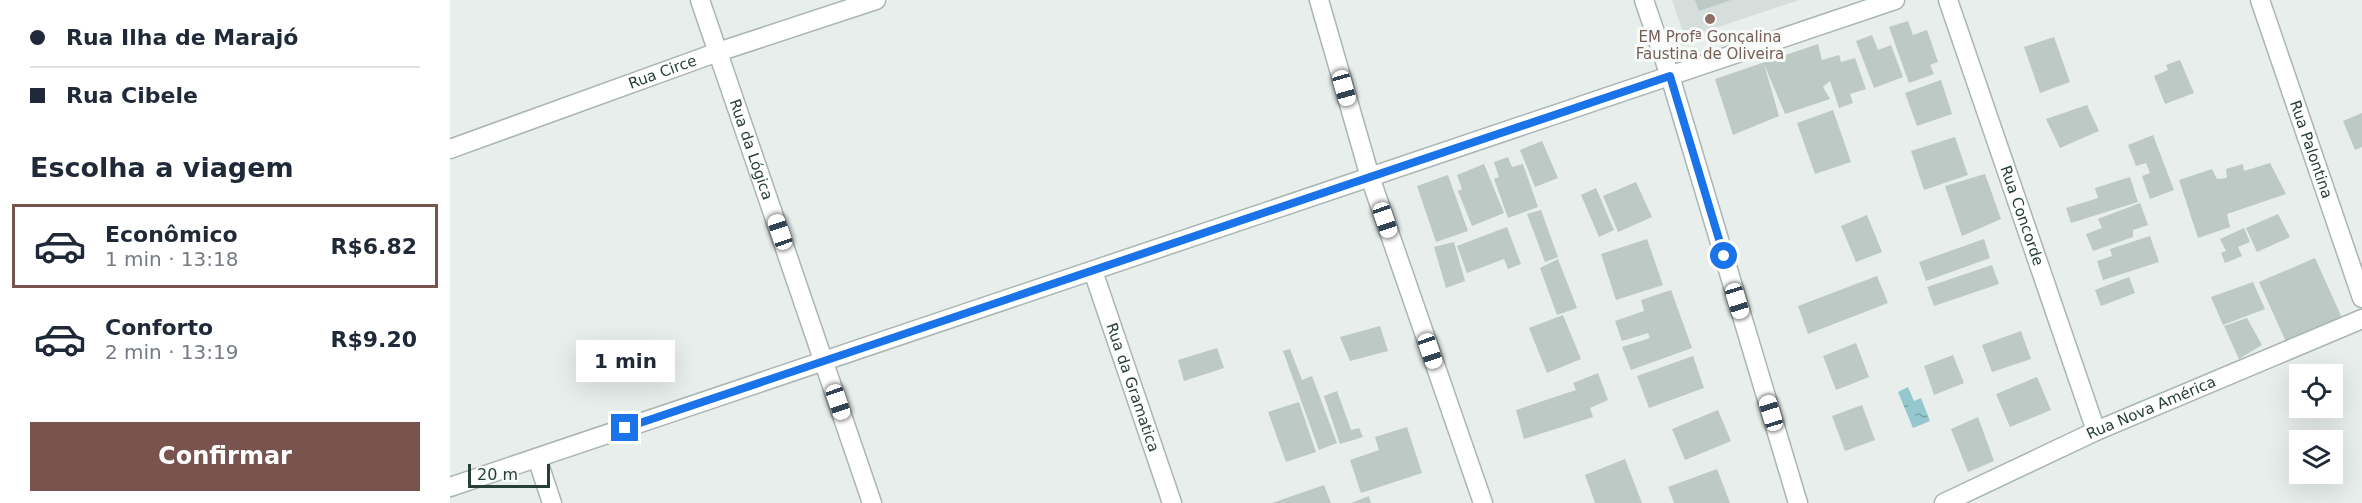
<!DOCTYPE html>
<html lang="pt">
<meta charset="utf-8">
<style>
:root{--surface:#fff;--page:#f6f6f7;--text:#1f2937;--muted:#747a83;--line:#e0e1e3;--accent:#79534e}
body{margin:0;font-family:"DejaVu Sans",sans-serif;background:var(--page);color:var(--text);height:100vh;display:flex;flex-direction:column;font-size:22px;white-space:nowrap}
*{box-sizing:border-box;margin:0}
p{font-size:20px;color:var(--muted)}
.icon{flex:none;width:33px;height:33px;fill:none;stroke:currentColor;stroke-width:2;stroke-linecap:round;stroke-linejoin:round}
.map{position:relative;flex:1;overflow:hidden}
.side{display:flex;flex-direction:column;background:var(--surface);width:450px}
.side>*{flex:none}
.guide{display:grid;align-content:center;height:132px;padding:0 30px;background:var(--surface)}
.buttons{position:absolute;left:1839px;top:364px;display:grid;gap:12px}
.buttons a{display:grid;place-items:center;width:54px;height:54px;border-radius:0px;background:var(--surface);box-shadow:0 6px 24px #0002;font-size:30px}
.scale{position:absolute;left:18px;bottom:15px;width:82px;box-sizing:border-box;padding-left:6px;border:3px solid #263f38;border-top:0;font-size:16px;line-height:21px;white-space:nowrap;color:#263f38;-webkit-text-stroke:4px #f7fbf9;paint-order:stroke}
.end{position:absolute;width:27px;height:27px;margin:-14px;border:8px solid #1a73e8;background:#fff;box-shadow:0 0 0 3px #fff}
.from{border-radius:50%}
.bubble{position:absolute;height:42px;border-radius:0px;background:var(--surface);box-shadow:0 6px 24px #0002;font-size:20px;font-weight:700;line-height:42px;text-align:center}
.car{position:absolute;width:18px;height:36px;margin:-18px -9px;border-radius:8px;box-shadow:0 0 4px 2px #0007;background:linear-gradient(#fff 24%,#345 0 40%,#fff 0 76%,#345 0 86%,#fff 0)}
.guide b{display:flex;align-items:center;gap:21px;height:57px;font-size:22px}
.guide b+b{border-top:2px solid var(--line)}
.guide i{width:15px;height:15px;background:var(--text)}
ul{padding:0;list-style:none}
li{display:flex;align-items:center;gap:18px;height:84px;margin:0 12px 9px;padding:0 18px;border:3px solid transparent;border-radius:0px}
li div{flex:1}
li b{display:block;font-size:22px}
li em{font-style:normal;font-weight:700}
li.current{border-color:var(--accent)}
li>.icon{width:54px;height:54px;stroke-width:1.5}
h2{padding:0 30px;font-size:27px;line-height:72px}
.button{display:flex;gap:12px;margin-top:auto;padding:12px 30px}
.button a{flex:1;height:69px;border-radius:0px;background:var(--accent);color:#fff;font-size:24px;font-weight:700;line-height:69px;text-align:center}
main{display:flex;flex:1;min-height:0}
.map>svg:first-child{display:block}
</style>
<main>
<section class="side">
<div class="guide">
<b><i class="from"></i>Rua Ilha de Marajó</b>
<b><i></i>Rua Cibele</b>
</div>
<h2>Escolha a viagem</h2>
<ul>
<li class="current"><svg class="icon" aria-label="car" viewBox="0 0 24 24"><path d="M5 17H2v-5l4-1 3-4h7l3 4 3 1v5h-3M9 17h6M6 11h13"/><circle cx="7" cy="17" r="2"/><circle cx="17" cy="17" r="2"/></svg><div><b>Econômico</b><p>1 min · 13:18</p></div><em>R$6.82</em></li>
<li><svg class="icon" aria-label="car" viewBox="0 0 24 24"><path d="M5 17H2v-5l4-1 3-4h7l3 4 3 1v5h-3M9 17h6M6 11h13"/><circle cx="7" cy="17" r="2"/><circle cx="17" cy="17" r="2"/></svg><div><b>Conforto</b><p>2 min · 13:19</p></div><em>R$9.20</em></li>
</ul>
<div class="button"><a>Confirmar</a></div>
</section>
<div class="map">
<svg width="1912" height="503" viewBox="0 0 1912 503">
<defs>
<pattern id="water-ripples" width="26" height="14" patternUnits="userSpaceOnUse" patternTransform="scale(1.5)"><rect width="26" height="14" fill="#94c7ce"/><path d="M2 4q2-2 4 0t4 0M15 11q2-2 4 0t4 0" fill="none" stroke="#79a3a8"/></pattern>
</defs>
<rect width="100%" height="100%" fill="#e7eeeb"/>
<path fill="#d5deda" d="M1222 0H1349L1235 38Z"/>
<path fill="url(#water-ripples)" d="M1458 387 1464 401 1471 398 1480 421 1463 428 1448 392Z"/>
<path fill="#bcc9c4" d="M1245 0H1281L1249 11Z
M1458 21 1463 35 1477 30 1488 62 1480 65 1484 74 1459 83 1439 27Z
M1422 35 1428 50 1441 45 1453 77 1424 88 1406 41Z
M1604 37 1620 82 1590 93 1574 47Z
M1368 44 1372 60 1389 55 1391 62 1405 58 1416 89 1400 94 1403 103 1389 108 1380 81 1373 87 1380 99 1335 114 1314 64 1329 116 1283 135 1265 79Z
M1730 60 1744 93 1715 104 1704 76 1718 70 1716 65Z
M1491 80 1502 114 1467 126 1455 93Z
M1637 105 1649 131 1610 148 1596 119Z
M1383 110 1401 162 1365 174 1347 123Z
M1912 113V147L1905 150 1893 121Z
M1703 135 1724 190 1700 199 1692 176 1700 173 1696 163 1686 166 1678 145Z
M1505 137 1518 175 1474 190 1461 151Z
M1092 141 1108 178 1085 187 1070 150Z
M1058 157 1062 167 1073 164 1088 207 1058 218 1044 179 1049 177 1044 162Z
M1820 163 1836 194 1777 214 1780 227 1748 238 1729 180 1762 169 1767 179 1777 178 1776 169 1793 164 1794 171Z
M1034 164 1054 213 1022 226 1008 191 1012 189 1007 175Z
M1535 174 1551 219 1512 236 1495 186Z
M998 175 1018 231 986 242 967 186Z
M1680 177 1688 202 1621 223 1616 208 1648 198 1645 188Z
M1186 182 1202 217 1168 232 1153 196Z
M1146 188 1164 230 1149 237 1131 195Z
M1690 203 1698 225 1683 230V237L1643 251 1636 234 1652 228 1648 219Z
M1091 210 1108 257 1095 262 1077 214Z
M1828 214 1840 237 1807 252 1796 228Z
M1417 215 1432 252 1406 262 1391 226Z
M1057 227 1071 264 1058 269 1054 259 1017 273 1007 246Z
M1794 228 1800 242 1788 247 1792 256 1775 263 1771 253 1776 251 1770 239Z
M1700 236 1709 262 1653 280 1647 261 1662 256 1660 249Z
M1197 239 1213 285 1166 300 1151 254Z
M1534 239 1540 258 1476 281 1469 262Z
M1004 242 1015 281 996 288 984 247Z
M1865 258 1893 320 1837 344 1809 282Z
M1108 259 1127 308 1107 315 1090 268Z
M1542 265 1549 284 1484 306 1477 287Z
M1427 276 1438 303 1358 334 1348 306Z
M1679 277 1685 293 1651 306 1645 290Z
M1803 282 1815 309 1773 325 1761 297Z
M1221 290 1242 348 1181 370 1172 347 1200 338 1198 333 1172 341 1165 321 1194 311 1191 300Z
M1113 315 1131 359 1097 373 1079 328Z
M1797 318 1812 345 1789 359 1774 326Z
M930 326 938 351 900 361 890 337Z
M1571 331 1581 359 1542 372 1532 345Z
M1406 343 1419 377 1386 390 1373 356Z
M767 348 774 368 734 381 728 360Z
M840 349 852 380 862 376 887 443 869 450 833 351Z
M1503 355 1514 383 1484 395 1474 366Z
M1243 356 1254 388 1199 408 1187 376Z
M1148 373 1158 400 1140 408 1143 417 1074 439 1066 410 1126 390 1123 383Z
M1587 377 1601 410 1560 427 1546 394Z
M887 391 901 430 909 428 913 437 890 444 874 396Z
M849 402 866 452 836 462 818 412Z
M1412 405 1425 440 1395 451 1382 416Z
M1268 410 1281 441 1235 460 1222 429Z
M1528 417 1544 461 1518 472 1501 429Z
M957 427 972 473 911 493 900 460 929 450 925 437Z
M1175 459 1192 503H1145L1135 475Z
M1267 469 1280 503H1224L1218 487Z
M874 485 881 503H822Z
M919 496 921 503H901Z"/>
<g fill="none" stroke-linecap="round" stroke-linejoin="round">
<defs>
<g id="minor">
<path id="s1" d="M250 0 422 503"/>
<path d="M869 0 920 177 1033 503"/>
<path d="M1194 0 1220 76 1348 503"/>
<path id="s2" d="M1498 0 1646 431"/>
<path id="s3" d="M1810 0 1912 298"/>
<path id="s4" d="M0 149 268 52 426 0"/>
<path id="s5" d="M643 271 722 503"/>
<path d="M87 458 102 503"/>
<path d="M0 487 1445 0"/>
<path id="s6" d="M1494 503 1646 431 1912 319"/>
</g>
</defs>
<use href="#minor" stroke="#a9b6b2" stroke-width="21"/>
<use href="#minor" stroke="#fff" stroke-width="18"/>
</g>
<g fill="none" stroke-linecap="round" stroke-linejoin="round">
<path stroke="#1a73e8" stroke-width="8" d="M175 428 1220 76 1274 256"/>
</g>
<circle fill="#8d6e63" stroke="#f7fbf9" stroke-width="2" cx="1260" cy="19" r="6"/>
<g text-anchor="middle" stroke-width="6" stroke-linejoin="round" paint-order="stroke">
<g font-size="15" fill="#785e54" stroke="#f7fbf9">
<text x="1260" y="42">EM Profª Gonçalina<tspan x="1260" dy="17">Faustina de Oliveira</tspan></text>
</g>
<g font-size="15" fill="#263f38" stroke="#f7fbf9">
<text dy="5" stroke="none"><textPath href="#s4" startOffset="226">Rua Circe</textPath></text>
<text dy="5" stroke="none"><textPath href="#s1" startOffset="158">Rua da Lógica</textPath></text>
<text dy="5" stroke="none"><textPath href="#s3" startOffset="158">Rua Palontina</textPath></text>
<text dy="5" stroke="none"><textPath href="#s2" startOffset="228">Rua Concorde</textPath></text>
<text dy="5" stroke="none"><textPath href="#s5" startOffset="123">Rua da Gramatica</textPath></text>
<text dy="5" stroke="none"><textPath href="#s6" startOffset="228">Rua Nova América</textPath></text>
</g>
</g>
</svg>
<div class="buttons">
<a><svg class="icon" aria-label="locate" viewBox="0 0 24 24"><circle cx="12" cy="12" r="6"/><path d="M12 2v4M12 18v4M2 12h4M18 12h4"/></svg></a>
<a><svg class="icon" aria-label="layers" viewBox="0 0 24 24"><path d="M12 4l9 5-9 5-9-5zM3 14l9 5 9-5"/></svg></a>
</div>
<div class="scale">20 m</div>
<i class="end from" style="left:1274px;top:256px"></i>
<i class="end" style="left:175px;top:428px"></i>
<div class="bubble" style="left:126px;top:340px;width:99px">1 min</div>
<i class="car" style="left:894px;top:88px;rotate:164deg"></i>
<i class="car" style="left:935px;top:220px;rotate:161deg"></i>
<i class="car" style="left:330px;top:232px;rotate:341deg"></i>
<i class="car" style="left:1287px;top:301px;rotate:163deg"></i>
<i class="car" style="left:980px;top:351px;rotate:161deg"></i>
<i class="car" style="left:388px;top:402px;rotate:161deg"></i>
<i class="car" style="left:1321px;top:413px;rotate:343deg"></i>
</div>
</main>
